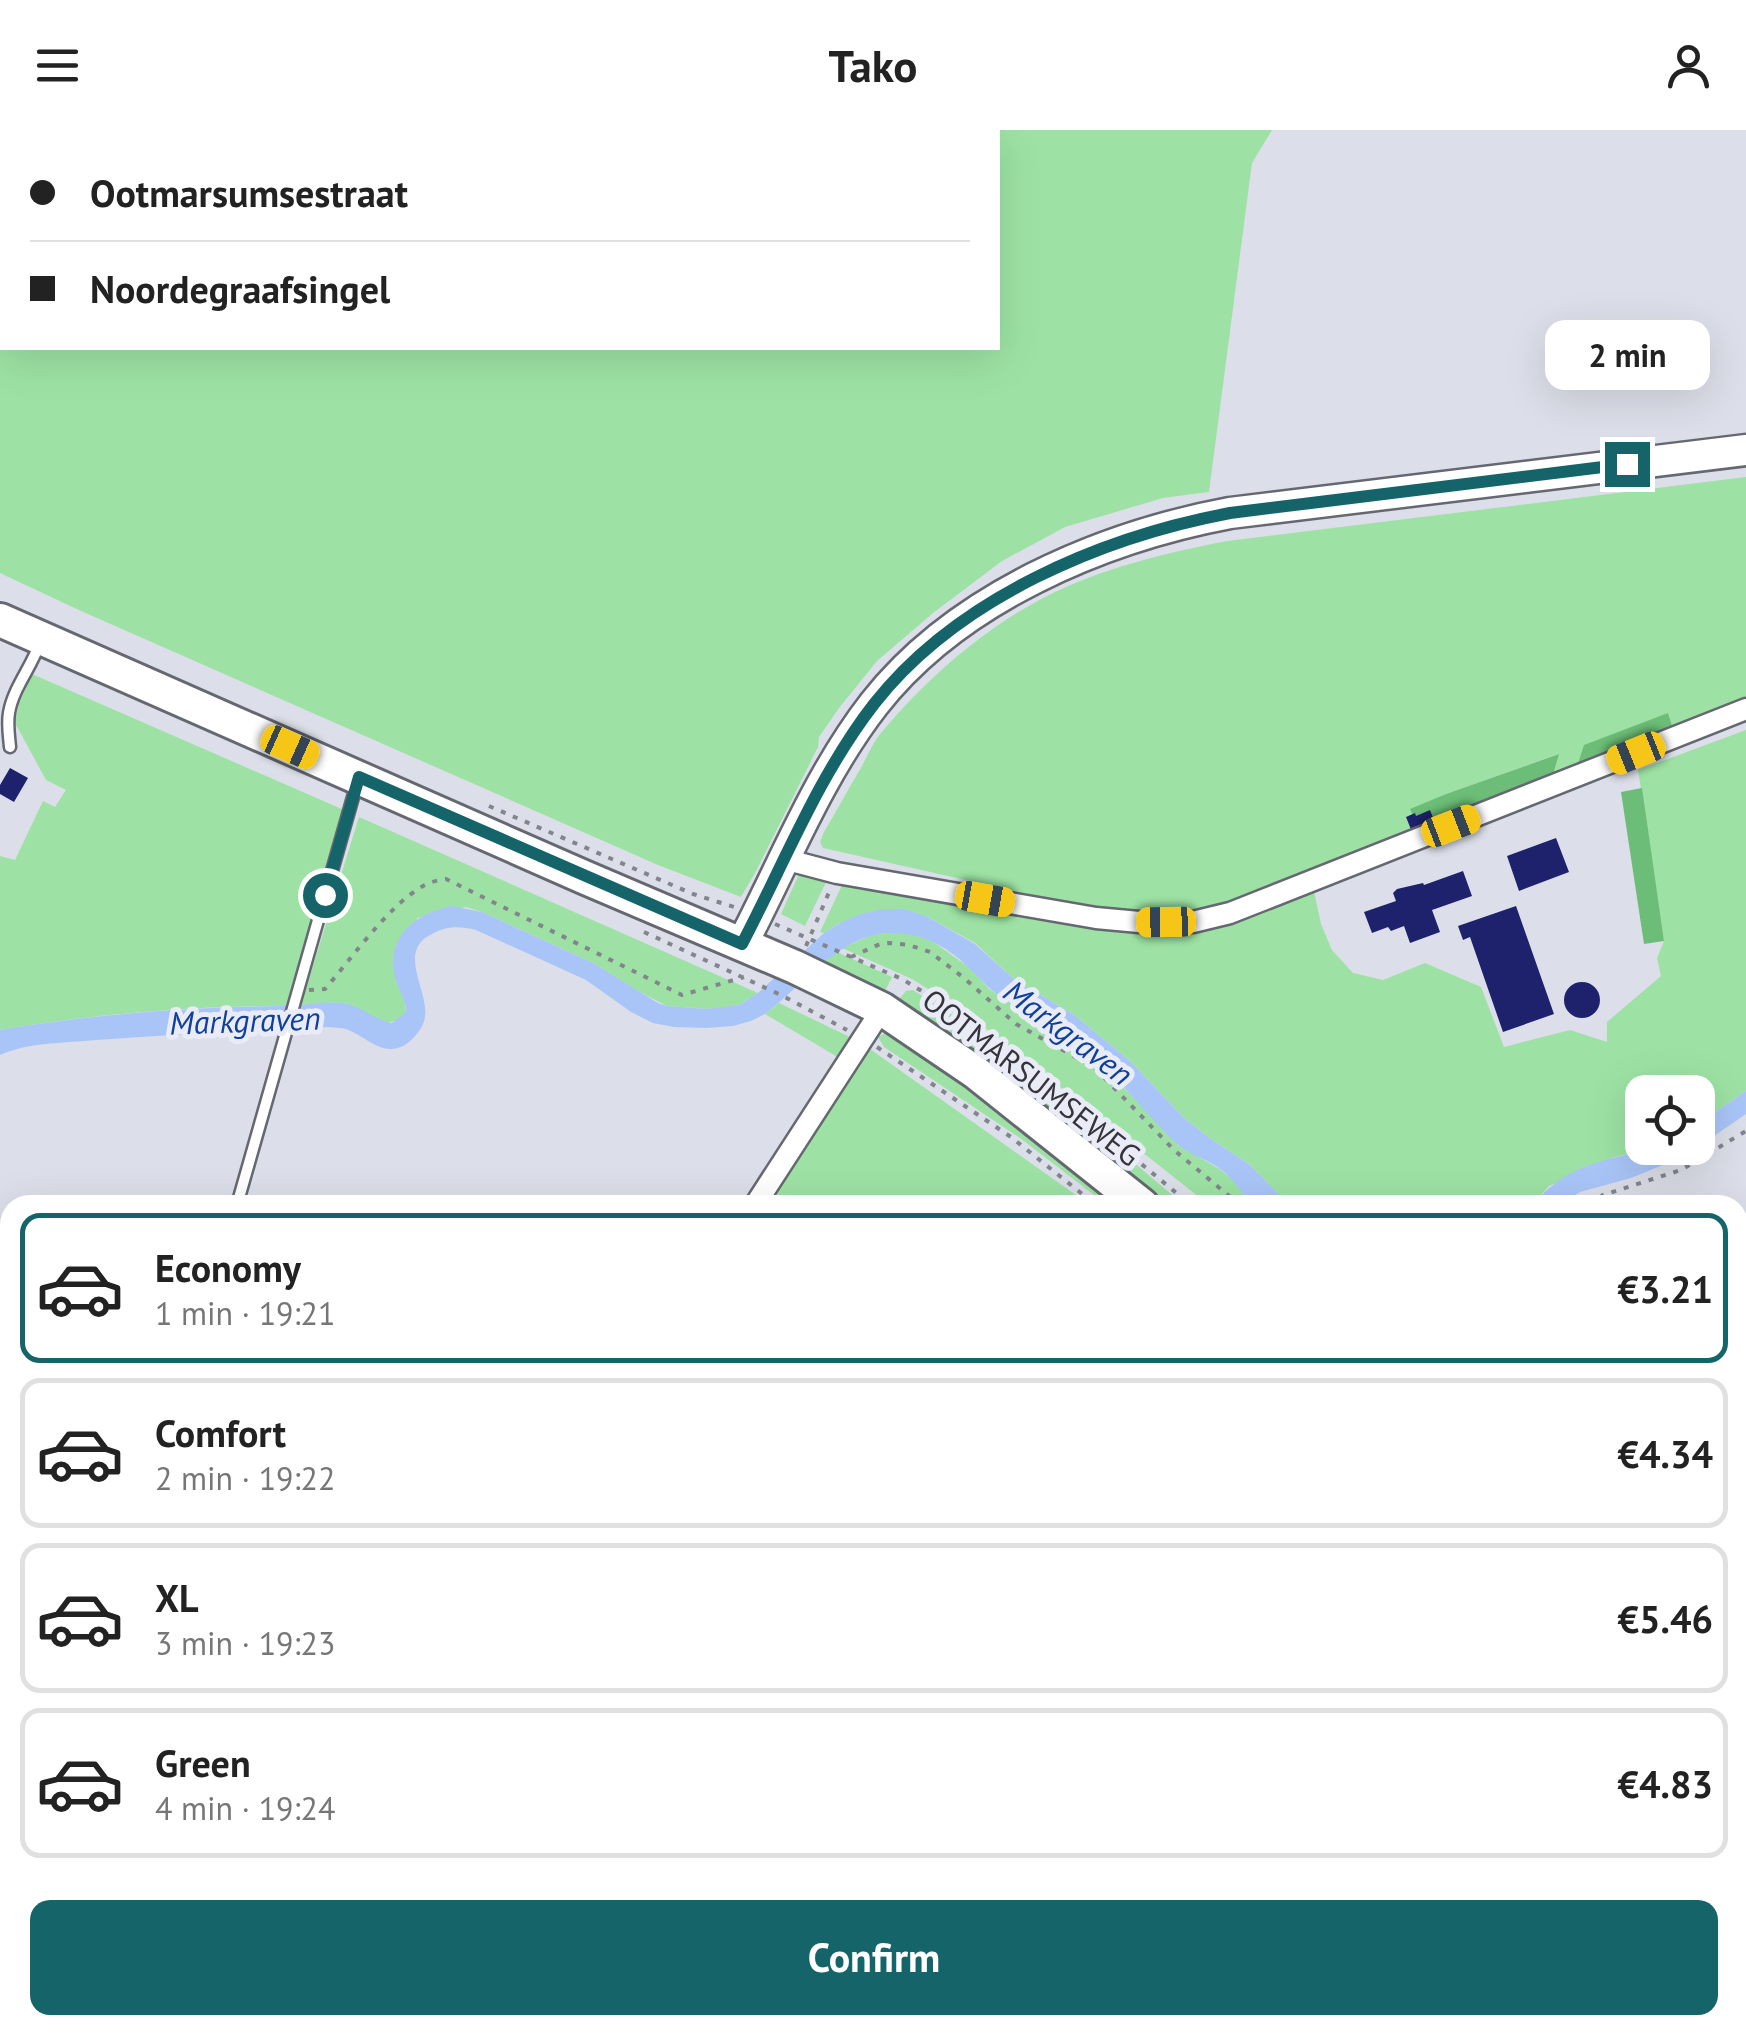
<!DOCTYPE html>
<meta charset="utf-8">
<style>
:root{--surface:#fff;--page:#f2f2f2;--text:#222;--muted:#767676;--line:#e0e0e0;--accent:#15646a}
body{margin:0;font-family:"PT Sans",sans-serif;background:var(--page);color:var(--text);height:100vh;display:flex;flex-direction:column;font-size:38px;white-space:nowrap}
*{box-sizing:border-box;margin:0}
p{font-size:32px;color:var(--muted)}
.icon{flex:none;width:55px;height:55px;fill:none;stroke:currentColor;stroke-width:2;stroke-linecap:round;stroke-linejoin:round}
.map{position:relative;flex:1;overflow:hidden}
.sheet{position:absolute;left:0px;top:1065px;width:1748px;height:840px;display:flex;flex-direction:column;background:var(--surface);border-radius:30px 30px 0 0;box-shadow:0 10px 40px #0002}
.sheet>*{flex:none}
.banner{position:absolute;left:0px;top:0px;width:1000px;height:220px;box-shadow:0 10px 40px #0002;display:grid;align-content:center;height:220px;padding:0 30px;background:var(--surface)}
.buttons{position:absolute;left:1625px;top:945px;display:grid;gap:20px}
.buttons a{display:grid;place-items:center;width:90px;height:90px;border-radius:20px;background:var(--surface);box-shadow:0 10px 40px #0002;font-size:50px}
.end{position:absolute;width:45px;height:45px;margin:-22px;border:12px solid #15646a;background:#fff;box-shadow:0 0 0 5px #fff}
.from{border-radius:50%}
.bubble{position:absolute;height:70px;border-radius:20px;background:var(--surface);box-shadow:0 10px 40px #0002;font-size:32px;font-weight:700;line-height:70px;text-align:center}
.car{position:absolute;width:30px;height:60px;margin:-30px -15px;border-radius:12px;box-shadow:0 0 8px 2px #0007;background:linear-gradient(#f5c518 24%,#345 0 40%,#f5c518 0 76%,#345 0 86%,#f5c518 0)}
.banner b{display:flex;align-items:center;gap:35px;height:95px;font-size:38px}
.banner b+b{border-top:2px solid var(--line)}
.banner i{width:25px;height:25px;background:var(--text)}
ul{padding:18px 0 0;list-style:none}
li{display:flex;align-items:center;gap:30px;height:150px;margin:0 20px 15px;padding:0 10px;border:5px solid var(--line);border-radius:20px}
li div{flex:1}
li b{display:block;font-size:38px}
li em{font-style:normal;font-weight:700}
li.selected{border-color:var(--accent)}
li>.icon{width:90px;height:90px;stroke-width:1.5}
.action{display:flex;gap:20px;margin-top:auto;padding:20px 30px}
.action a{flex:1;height:115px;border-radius:20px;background:var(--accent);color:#fff;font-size:40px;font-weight:700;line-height:115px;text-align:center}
header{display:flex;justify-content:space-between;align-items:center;height:130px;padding:0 30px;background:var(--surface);font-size:45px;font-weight:700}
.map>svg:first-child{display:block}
</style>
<header><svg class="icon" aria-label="menu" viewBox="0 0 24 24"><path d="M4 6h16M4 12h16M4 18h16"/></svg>Tako<svg class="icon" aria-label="person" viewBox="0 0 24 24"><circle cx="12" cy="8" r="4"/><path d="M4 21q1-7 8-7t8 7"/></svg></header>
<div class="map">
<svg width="1746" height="1905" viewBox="0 0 1746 1905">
<rect width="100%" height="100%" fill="#dcdfe9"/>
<path fill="#9de2a4" d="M53 0H1272L1252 33 1209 362 1163 368 1065 397 1002 431 933 483 877 531 839 578 819 607 818 617 755 743 741 767 658 735 81 481 0 443V127L2 121V218H998V2H52Z
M1746 347V582L1676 608 1668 583 1574 646 1550 655 1558 624 1446 664 1411 679 1420 702 1240 771 1196 784 1100 780 823 718 820 712 824 702C837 680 849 658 862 636 868 625 873 612 881 603 926 549 983 499 1045 467 1102 438 1165 423 1227 411Z
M32 544 344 680 286 876C190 876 94 884 0 900V726L15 730 43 671 55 677 66 660 46 650 15 593 19 574Z
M1746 600V961L1698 994V962H1642V1018H1656L1615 1027 1549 1056 1532 1075H1289L1250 1035 1208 1007 1184 988 1129 930 1073 884 1015 850 975 813 926 786 840 793 824 803 820 802 843 753 1096 796 1261 781 1314 761 1321 794 1332 820 1353 843 1383 850 1425 833 1481 857 1504 917 1570 900 1607 912V892L1661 846 1657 828 1664 811 1638 640Z
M359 687 758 863 739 875 726 877 707 879 667 876 636 860 593 833 482 782 466 777 417 788 404 867 406 883C381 908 367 875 342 873 329 872 315 874 301 875Z
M799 744 827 750 805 796 781 784Z
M888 803H910L932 811 970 838 989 859 1067 909 1100 935 1138 972 1179 1016 1218 1038 1234 1051 1252 1075H1209L965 882 912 849 842 818 872 805Z
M837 822 892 847 883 865 820 835Z
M913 860 981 903 1184 1075H1166L925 891 901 872 900 868 906 861Z
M779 873 854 909 841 929 765 884Z
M890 900 898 904 1127 1075H1107L1020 1008 884 917 878 907Z
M870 919 1090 1075H766Z
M75 1895H255V1905H63Z
M470 1895H616L620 1905H470Z
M654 1895H808L786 1905H631Z
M853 1895H1052L1030 1905H831Z"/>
<path fill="#6cbd77" d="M1668 583 1676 608 1574 646 1584 615Z
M1559 624 1550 655 1420 702 1410 679 1446 664Z
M1642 658 1664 811 1644 814 1621 662Z"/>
<path fill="#a9c5f7" d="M452 776 482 782 593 833 658 873 667 876 707 879 739 875 758 863 824 803 840 793 861 784 883 779H904L926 786 975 814 1015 850 1073 884 1129 930 1184 988 1208 1007 1250 1035 1289 1075H1252C1241 1061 1231 1046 1216 1036 1203 1028 1187 1024 1176 1013 1148 987 1126 955 1095 931 1063 905 1027 887 994 862 986 856 980 848 972 841 951 819 923 802 892 803 839 804 804 855 765 884L751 891 733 896 707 898 674 897 653 893 631 882 586 850 476 800C459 796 447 796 432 804 396 821 429 860 425 887 424 897 413 911 403 916 379 928 361 900 340 898 314 895 282 900 256 901 203 903 150 906 97 910 65 913 30 912 0 925V900C93 884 187 877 282 876 302 876 324 871 343 873 360 875 375 890 392 893L406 882C406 867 396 857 394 843 387 804 419 782 452 776Z
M1746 961V984L1698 1017V994Z
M1656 1018H1696L1670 1032 1631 1048 1580 1062 1559 1075H1532C1570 1032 1604 1031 1656 1018Z
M1746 1671V1905H1725L1724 1895H1738V1673Z"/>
<path fill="#1e226d" d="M10 638 28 648 14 672 0 664V655Z
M1430 680 1435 693 1412 702 1406 687 1415 683 1416 686Z
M1556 708 1569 742 1519 761 1507 726Z
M1463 741 1472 766 1432 780 1440 802 1410 813 1404 796 1391 801 1388 797 1372 803 1364 782 1396 771 1393 763 1397 759 1423 753 1424 755Z
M1516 776 1554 884 1503 902 1470 807 1463 810 1458 796Z
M1564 870a18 18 0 1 1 36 0a18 18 0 1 1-36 0Z
M410 1895H459L458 1905H409Z
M1407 1895H1545L1546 1905H1408Z
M1620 1895H1701L1702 1905H1621Z"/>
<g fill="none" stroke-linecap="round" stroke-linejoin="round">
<defs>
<path id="lane" d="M10 617C9 606 7 594 9 583 13 558 32 537 40 512
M237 1075 357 653
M1234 1905 1257 1895"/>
<path id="street" d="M784 729 837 743 1096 788 1139 792H1193L1230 783 1746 579
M755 1075 882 879
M1738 1261 1746 1260
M0 1860 10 1850
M1293 1895 1294 1905"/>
<path id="secondary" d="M742 814C784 734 818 646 874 574 957 468 1102 407 1230 383L1746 320"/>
<path id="primary" d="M0 490 586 748 795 837 882 879 975 942 1142 1075
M1738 1522 1746 1528"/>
</defs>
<use href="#lane" stroke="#656871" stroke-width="15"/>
<use href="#street" stroke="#656871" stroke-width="25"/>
<use href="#secondary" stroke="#656871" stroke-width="35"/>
<use href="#primary" stroke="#656871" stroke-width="38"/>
<path stroke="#83858d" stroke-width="4" stroke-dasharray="5 8" stroke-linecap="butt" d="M489 676 693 764 734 777
M775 794 902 849 961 885 1191 1075
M644 802 781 865 847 900
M806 816 830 760
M851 827 880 814 889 813 909 815 930 822 964 848 1016 894 1095 938 1174 1020 1240 1075
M309 860 325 859C352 828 388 776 423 756 430 752 438 750 446 749L682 865 744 847
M877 917 1011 1007 1096 1075
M1589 1075 1603 1065 1681 1040 1746 1001"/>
<use href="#lane" stroke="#fff" stroke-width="10"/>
<use href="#street" stroke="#fff" stroke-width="20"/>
<use href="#secondary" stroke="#fff" stroke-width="30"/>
<use href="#primary" stroke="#fff" stroke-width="32"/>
</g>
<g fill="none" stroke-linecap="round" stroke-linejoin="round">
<path stroke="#15646a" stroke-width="12" d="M325 765 359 647 742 814C784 734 818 646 874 574 957 468 1102 407 1230 383L1627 334"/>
</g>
<g text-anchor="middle" stroke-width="10" stroke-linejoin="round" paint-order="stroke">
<g font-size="30" fill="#34353a" stroke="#e9ecf7">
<text transform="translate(1031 948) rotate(38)" y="10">OOTMARSUMSEWEG</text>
</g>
<g font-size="32" font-style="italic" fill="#10409c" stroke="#e9ecf7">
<text transform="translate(245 891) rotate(-2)" y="11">Markgraven</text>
<text transform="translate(1068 903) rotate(37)" y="11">Markgraven</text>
</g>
</g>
</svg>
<div class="buttons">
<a><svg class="icon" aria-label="locate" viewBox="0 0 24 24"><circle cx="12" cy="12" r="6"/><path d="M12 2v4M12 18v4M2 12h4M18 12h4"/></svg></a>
</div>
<i class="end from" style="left:325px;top:765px"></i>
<i class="end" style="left:1627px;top:334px"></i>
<div class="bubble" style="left:1545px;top:190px;width:165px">2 min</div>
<i class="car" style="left:290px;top:617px;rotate:114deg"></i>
<i class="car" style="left:1636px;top:623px;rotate:248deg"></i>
<i class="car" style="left:1451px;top:696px;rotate:69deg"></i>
<i class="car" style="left:985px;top:769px;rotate:100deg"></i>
<i class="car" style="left:1166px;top:792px;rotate:269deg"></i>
<div class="banner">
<b><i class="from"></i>Ootmarsumsestraat</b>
<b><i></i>Noordegraafsingel</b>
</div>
<section class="sheet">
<ul>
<li class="selected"><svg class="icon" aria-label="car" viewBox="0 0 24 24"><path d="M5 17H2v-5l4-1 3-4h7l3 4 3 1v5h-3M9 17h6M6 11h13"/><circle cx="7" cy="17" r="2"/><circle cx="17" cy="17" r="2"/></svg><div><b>Economy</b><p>1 min · 19:21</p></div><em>€3.21</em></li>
<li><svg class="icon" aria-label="car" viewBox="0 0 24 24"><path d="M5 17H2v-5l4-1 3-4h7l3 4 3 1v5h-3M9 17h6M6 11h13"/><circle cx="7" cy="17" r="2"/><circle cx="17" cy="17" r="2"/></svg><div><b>Comfort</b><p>2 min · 19:22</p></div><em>€4.34</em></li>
<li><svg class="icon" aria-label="car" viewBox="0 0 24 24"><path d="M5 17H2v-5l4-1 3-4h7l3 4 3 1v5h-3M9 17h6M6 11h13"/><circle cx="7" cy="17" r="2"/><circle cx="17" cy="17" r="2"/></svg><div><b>XL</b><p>3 min · 19:23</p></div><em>€5.46</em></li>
<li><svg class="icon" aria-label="car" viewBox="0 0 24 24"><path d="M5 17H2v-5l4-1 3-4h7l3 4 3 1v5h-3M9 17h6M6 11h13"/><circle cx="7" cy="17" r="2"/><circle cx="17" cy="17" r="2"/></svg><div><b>Green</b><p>4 min · 19:24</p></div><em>€4.83</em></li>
</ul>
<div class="action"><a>Confirm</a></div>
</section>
</div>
